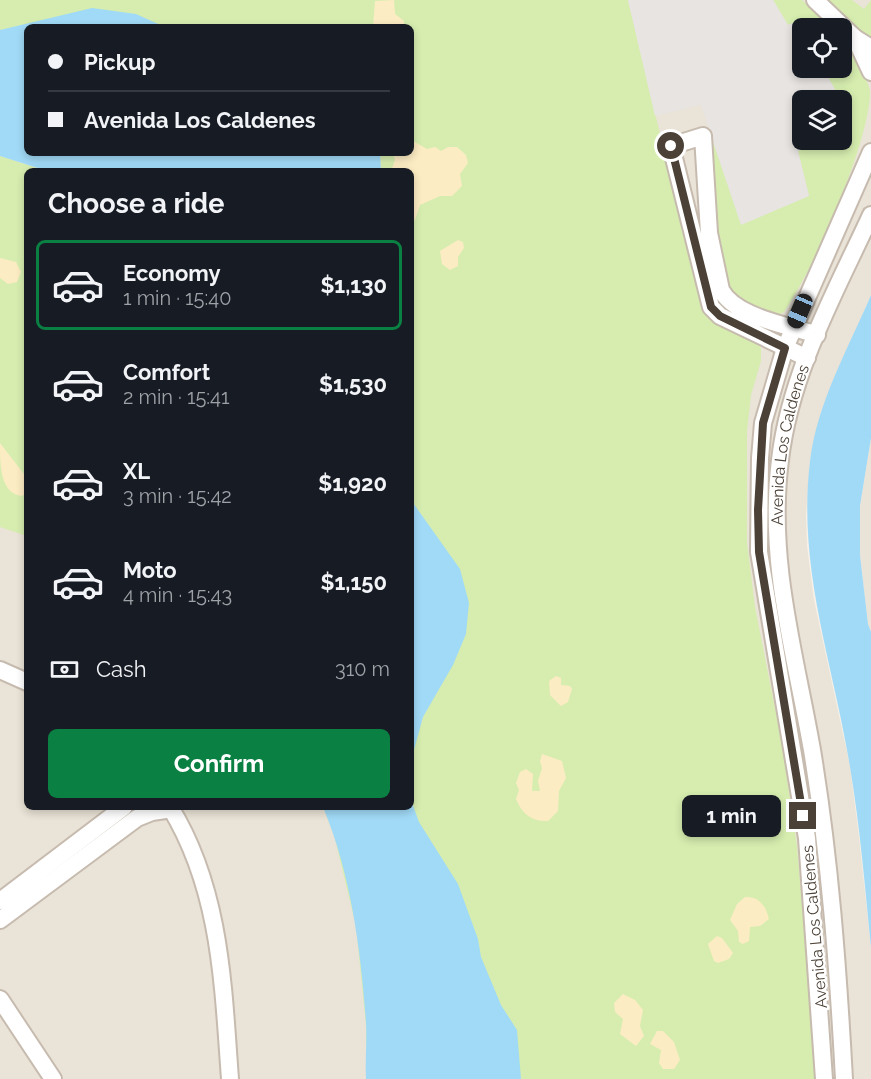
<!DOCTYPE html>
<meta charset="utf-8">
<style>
:root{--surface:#171b24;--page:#20242c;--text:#f1f3f6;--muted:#9ea1a6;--line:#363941;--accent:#0b8043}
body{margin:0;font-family:Raleway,sans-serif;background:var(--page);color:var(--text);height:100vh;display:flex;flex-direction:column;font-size:22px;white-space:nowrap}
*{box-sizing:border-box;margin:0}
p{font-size:20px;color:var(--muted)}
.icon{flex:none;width:33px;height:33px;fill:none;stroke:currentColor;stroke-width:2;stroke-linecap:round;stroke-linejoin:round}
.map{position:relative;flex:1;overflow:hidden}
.details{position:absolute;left:24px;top:168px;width:390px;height:642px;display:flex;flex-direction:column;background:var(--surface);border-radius:9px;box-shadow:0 3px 9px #0003}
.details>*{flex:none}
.hud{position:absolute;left:24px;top:24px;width:390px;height:132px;border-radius:9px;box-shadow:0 3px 9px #0003;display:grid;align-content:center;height:132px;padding:0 24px;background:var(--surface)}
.buttons{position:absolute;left:792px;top:18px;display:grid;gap:12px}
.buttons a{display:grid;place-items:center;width:60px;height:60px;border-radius:9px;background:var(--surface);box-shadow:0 3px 9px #0003;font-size:30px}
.end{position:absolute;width:27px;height:27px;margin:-14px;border:8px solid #4b4136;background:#fff;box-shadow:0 0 0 3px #fff}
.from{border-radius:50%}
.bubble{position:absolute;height:42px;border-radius:9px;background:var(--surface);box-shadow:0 3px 9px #0003;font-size:20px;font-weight:700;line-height:42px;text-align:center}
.car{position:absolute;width:18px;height:36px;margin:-18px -9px;border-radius:8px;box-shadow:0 0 4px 2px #0007;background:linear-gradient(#222 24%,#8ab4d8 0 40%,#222 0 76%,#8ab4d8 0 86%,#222 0)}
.hud b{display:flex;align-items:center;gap:21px;height:57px;font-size:22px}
.hud b+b{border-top:2px solid var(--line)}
.hud i{width:15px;height:15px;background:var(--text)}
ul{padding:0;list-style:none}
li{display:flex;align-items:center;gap:18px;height:90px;margin:0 12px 9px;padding:0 12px;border:3px solid transparent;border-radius:9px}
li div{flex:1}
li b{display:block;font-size:22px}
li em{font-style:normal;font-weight:700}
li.selected{border-color:var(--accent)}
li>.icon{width:54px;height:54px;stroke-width:1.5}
h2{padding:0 24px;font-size:27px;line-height:72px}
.pay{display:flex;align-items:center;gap:15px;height:66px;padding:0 24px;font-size:22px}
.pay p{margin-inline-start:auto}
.button{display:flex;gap:12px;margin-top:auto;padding:12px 24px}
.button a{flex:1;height:69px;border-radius:9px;background:var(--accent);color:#fff;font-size:24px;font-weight:700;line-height:69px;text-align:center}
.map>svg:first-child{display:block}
</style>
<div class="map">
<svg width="871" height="1079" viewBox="0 0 871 1079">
<rect width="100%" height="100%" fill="#f6f1e9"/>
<path fill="#eae3d7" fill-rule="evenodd" d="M0 0H871V295L825 404 810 460 806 515 807 546 814 600 850 766 859 837 871 948V1079H0V156L47 171H27V807H411V171H381L380 153H411V27H165L148 18 59 15 0 30ZM802 28H842V68H802ZM802 100H842V140H802Z
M871 438V632L868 624 860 555V506Z"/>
<path fill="#d6edaf" d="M0 0H628L702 309 708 318 755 341 761 348V361L751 395 747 432V543L755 607 782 744 797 846 817 1079H366V1025L356 926 334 835 323 807H411V171H381L380 153H411V27H165C96 0 67 19 0 30Z
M773 0H802L832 28 802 30 798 21 788 25Z
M823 0H852L864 9 871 0V39L858 32Z
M842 39C854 55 865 71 870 91 871 139 813 271 784 312L778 315C767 312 747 310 739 302 711 279 714 178 713 142L741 224 809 196 798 151 820 140H842V129L852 123 823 68H842Z
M0 156 47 171H27V536L0 527Z"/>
<path fill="#fcecc3" d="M394 0 395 14 404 21V27H373L375 1Z
M411 135 413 141 427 149 435 147 441 151 448 147H457L466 155 468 163 460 174 462 186 452 196H440L420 205 415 220 411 223V171H391L395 160 393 153H411Z
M458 240 463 242 464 248 458 257V266L450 270 442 264 440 251Z
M0 258 16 262 21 272 17 282 8 284 0 278Z
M0 443 27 478 26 493 22 496C0 494 0 464 0 443Z
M556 676 561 678V685L570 686 572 689 568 702 561 706 550 695 549 681Z
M542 754 562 761 566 778 559 791 558 811 548 821C532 822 522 814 516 799L519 790 516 783 520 772 526 769 533 774 532 791H540L538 781 542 768 540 761Z
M745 897C759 896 766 906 769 919L760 926 750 927 749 941 743 944 739 942 738 931 730 920 737 904Z
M717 936 722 938 733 953 729 959 718 963 714 961 708 944Z
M623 994 635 1000 643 1010 640 1026 644 1036 636 1046 620 1034 623 1019 615 1012 614 1003Z
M657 1031H663L674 1042 680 1060 674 1069H663L659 1063 661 1050 650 1044Z"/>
<path fill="#e7e4e1" d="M628 0H773L788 25 798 21 802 30V68H823L841 100H802V140H820L798 151 809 196 741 225 701 105 655 116Z"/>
<path fill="#a1daf7" d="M92 8 136 14 165 27H27V153H380L381 171H47L0 156V30Z
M871 295V438L860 506V555L868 624 871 632V948C865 887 860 827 850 767 833 662 797 569 810 461 817 403 848 349 871 295Z
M411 500 460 569 469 603 466 634 453 665 423 717 411 761Z
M411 800 419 822 458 884 478 939 481 957 501 1005 517 1030 521 1079H366C365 1061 367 1042 366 1023 361 951 351 874 323 807H411Z"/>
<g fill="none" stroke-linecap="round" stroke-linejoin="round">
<defs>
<g id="minor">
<path d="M815 0 855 38"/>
<path d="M871 48 855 38 871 72"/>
<path d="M807 358 720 316 711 307 671 146 703 136 709 233 721 290C736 318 789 325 817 335"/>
<path d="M0 670 27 682"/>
<path d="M170 807C221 890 223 985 230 1079"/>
<path d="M0 901 124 807"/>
<path d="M0 920 137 818 152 812 172 809"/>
<path d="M0 999 53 1079"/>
<path d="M824 1079 807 838 759 552 760 458 763 423 785 348 871 152"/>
<path id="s1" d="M844 1079C838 969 830 859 812 750 795 653 767 560 780 460 790 373 835 293 871 215"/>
</g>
</defs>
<use href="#minor" stroke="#c6bbae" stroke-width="20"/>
<use href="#minor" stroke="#fff" stroke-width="16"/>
</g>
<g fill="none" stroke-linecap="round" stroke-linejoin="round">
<path stroke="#4b4136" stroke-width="8" d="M671 146 711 307 720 316 785 348 763 423 758 510 759 552 803 816"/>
</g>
<g text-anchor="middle" stroke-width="5" stroke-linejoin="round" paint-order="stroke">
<g font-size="16" fill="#4b4136" stroke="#fff">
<text dy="6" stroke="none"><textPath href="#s1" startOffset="640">Avenida Los Caldenes</textPath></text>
<text transform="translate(814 927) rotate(-95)" y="6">Avenida Los Caldenes</text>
</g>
</g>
</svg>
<div class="buttons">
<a><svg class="icon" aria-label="locate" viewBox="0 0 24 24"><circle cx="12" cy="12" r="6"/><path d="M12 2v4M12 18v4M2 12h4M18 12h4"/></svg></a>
<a><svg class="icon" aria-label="layers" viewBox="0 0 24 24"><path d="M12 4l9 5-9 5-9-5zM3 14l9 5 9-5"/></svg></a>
</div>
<i class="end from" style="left:671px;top:146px"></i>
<i class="end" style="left:803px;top:816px"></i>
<div class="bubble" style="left:682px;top:795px;width:99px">1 min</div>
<i class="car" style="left:800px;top:311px;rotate:203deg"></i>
<div class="hud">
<b><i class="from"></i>Pickup</b>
<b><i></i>Avenida Los Caldenes</b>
</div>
<section class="details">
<h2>Choose a ride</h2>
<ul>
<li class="selected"><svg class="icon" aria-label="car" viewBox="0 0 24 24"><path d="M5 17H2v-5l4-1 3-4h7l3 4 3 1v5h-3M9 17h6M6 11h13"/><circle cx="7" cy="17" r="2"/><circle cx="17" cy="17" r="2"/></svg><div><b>Economy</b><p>1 min · 15:40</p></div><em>$1,130</em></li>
<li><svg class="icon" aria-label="car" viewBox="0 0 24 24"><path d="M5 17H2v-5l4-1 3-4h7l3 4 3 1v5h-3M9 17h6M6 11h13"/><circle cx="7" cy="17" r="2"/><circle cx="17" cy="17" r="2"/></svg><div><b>Comfort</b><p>2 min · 15:41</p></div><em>$1,530</em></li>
<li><svg class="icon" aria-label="car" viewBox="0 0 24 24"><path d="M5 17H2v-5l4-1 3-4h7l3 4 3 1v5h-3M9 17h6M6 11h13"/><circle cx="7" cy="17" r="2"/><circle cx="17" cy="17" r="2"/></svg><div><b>XL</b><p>3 min · 15:42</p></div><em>$1,920</em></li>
<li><svg class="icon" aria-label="car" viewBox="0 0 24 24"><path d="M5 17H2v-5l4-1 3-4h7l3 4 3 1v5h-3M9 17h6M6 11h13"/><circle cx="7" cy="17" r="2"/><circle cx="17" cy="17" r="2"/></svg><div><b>Moto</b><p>4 min · 15:43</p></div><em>$1,150</em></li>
</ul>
<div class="pay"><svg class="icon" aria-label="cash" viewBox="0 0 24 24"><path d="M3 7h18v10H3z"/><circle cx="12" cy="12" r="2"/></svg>Cash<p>310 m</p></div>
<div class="button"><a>Confirm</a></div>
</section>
</div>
